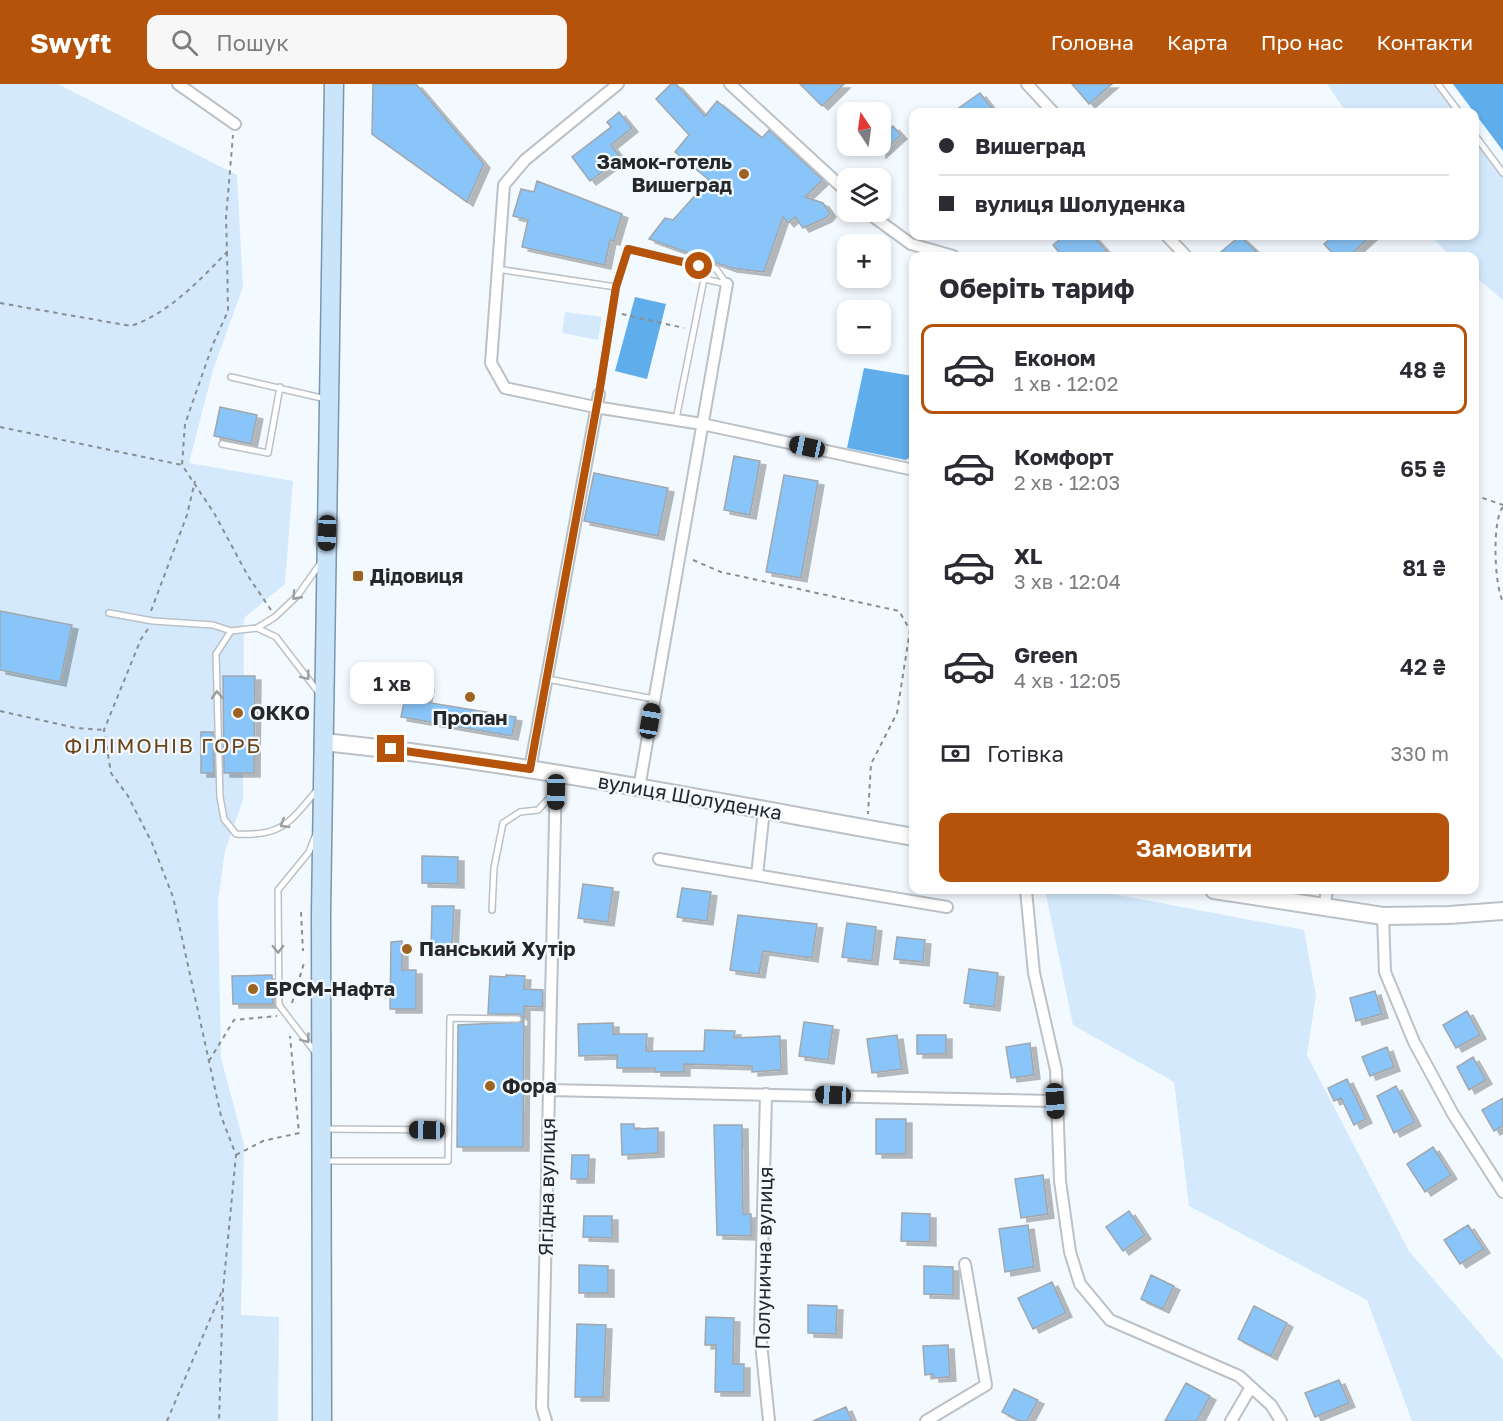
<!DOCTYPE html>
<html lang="uk">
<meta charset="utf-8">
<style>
:root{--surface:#fff;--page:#f7f7f7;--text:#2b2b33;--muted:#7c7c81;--line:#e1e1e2;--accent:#b45309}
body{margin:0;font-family:"Golos Text",sans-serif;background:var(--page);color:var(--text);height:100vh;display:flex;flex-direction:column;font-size:22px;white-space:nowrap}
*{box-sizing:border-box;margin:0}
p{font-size:20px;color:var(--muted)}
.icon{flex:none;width:33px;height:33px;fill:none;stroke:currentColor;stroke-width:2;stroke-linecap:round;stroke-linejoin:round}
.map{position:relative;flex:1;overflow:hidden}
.drawer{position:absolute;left:909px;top:168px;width:570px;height:642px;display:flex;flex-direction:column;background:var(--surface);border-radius:12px;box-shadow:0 3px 9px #0003}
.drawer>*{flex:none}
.hud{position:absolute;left:909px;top:24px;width:570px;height:132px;border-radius:12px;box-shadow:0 3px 9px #0003;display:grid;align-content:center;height:132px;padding:0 30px;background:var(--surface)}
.needle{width:39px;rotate:347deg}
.buttons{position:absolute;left:837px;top:18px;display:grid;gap:12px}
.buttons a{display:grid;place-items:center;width:54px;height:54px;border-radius:12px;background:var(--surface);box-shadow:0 3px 9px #0003;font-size:30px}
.end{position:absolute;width:27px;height:27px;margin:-14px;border:8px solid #b45309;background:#fff;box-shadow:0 0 0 3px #fff}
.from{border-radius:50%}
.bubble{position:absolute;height:42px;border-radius:12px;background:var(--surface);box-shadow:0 3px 9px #0003;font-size:20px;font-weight:600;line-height:42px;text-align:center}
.car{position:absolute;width:18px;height:36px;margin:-18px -9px;border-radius:8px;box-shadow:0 0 4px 2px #0007;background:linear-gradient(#222 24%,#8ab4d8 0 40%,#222 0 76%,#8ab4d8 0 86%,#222 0)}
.hud b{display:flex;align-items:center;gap:21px;height:57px;font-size:22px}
.hud b+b{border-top:2px solid var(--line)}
.hud i{width:15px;height:15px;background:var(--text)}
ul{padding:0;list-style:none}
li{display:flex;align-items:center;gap:18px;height:90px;margin:0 12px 9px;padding:0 18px;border:3px solid transparent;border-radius:12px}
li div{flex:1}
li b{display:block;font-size:22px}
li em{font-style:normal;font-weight:600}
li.active{border-color:var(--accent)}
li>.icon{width:54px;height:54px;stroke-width:1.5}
h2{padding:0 30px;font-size:27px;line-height:72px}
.pay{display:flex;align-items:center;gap:15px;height:66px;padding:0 30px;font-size:22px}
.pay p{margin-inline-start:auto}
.button{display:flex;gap:12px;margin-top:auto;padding:12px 30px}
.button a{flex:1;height:69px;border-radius:12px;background:var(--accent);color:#fff;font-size:24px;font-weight:600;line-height:69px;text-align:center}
header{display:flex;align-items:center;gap:36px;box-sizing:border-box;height:84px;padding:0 30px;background:var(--accent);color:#fff}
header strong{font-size:28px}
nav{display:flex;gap:33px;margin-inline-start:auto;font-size:21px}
.search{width:420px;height:54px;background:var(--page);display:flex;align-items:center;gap:15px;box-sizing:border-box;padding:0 21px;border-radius:12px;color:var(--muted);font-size:22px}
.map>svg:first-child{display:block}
</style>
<header>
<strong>Swyft</strong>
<div class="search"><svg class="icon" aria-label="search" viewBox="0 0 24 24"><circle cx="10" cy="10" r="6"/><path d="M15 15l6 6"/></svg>Пошук</div>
<nav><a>Головна</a><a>Карта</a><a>Про нас</a><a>Контакти</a></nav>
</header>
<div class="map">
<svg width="1503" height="1337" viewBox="0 0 1503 1337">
<defs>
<filter id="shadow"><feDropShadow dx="6" dy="4" stdDeviation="0" flood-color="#0004"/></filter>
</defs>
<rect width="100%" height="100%" fill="#f3faff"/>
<path fill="#d4eafc" d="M0 0H58L237 91 243 203 213 286 189 379 293 397 285 500 244 534 243 716 225 767 218 817 221 974 244 1060 241 1231 279 1233 278 1337H0Z
M1327 0H1438L1459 28H1346Z
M1475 50 1503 89V216L1475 193 1474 172H1450L1431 152H1474Z
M565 228 602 233 598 256 562 249Z
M1045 806H1092L1304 846 1316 911 1307 971 1409 1167 1503 1276V1337H1412L1367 1216 1189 1122 1174 998 1073 941Z"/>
<path fill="#5faeeb" d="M1453 0H1503V67Z
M635 213 666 220 647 295 615 287Z
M864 284 913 292V371L906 376 847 364Z"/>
<path fill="#89c5f8" stroke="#a1a7ac" stroke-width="1.5" filter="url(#shadow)" d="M373 0H416L484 80 467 118 372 50Z
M671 0H676L705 32 717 17 762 54 769 46 823 96 805 113 823 119 830 129 826 134 803 144 795 133 788 139 783 133 764 188 731 184 649 155 665 134 673 136 709 96 675 68 689 51 656 15Z
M800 0H844L822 22Z
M1072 0H1112L1089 20Z
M980 9 995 28H953Z
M619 28 632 44 611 61 621 74 590 97 572 73 611 43 607 38Z
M893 42 901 51 880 70V53Z
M537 97 622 130 614 157 610 156 605 181 522 163 528 136 513 132 521 105 534 108Z
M1064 152H1093L1111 172H1062L1053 161Z
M1240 152 1256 167 1250 172H1216Z
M1333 152H1371L1349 172H1335L1324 160Z
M220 323 257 331 251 360 214 352Z
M734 372 760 377 750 431 724 426Z
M594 389 668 404 658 452 584 437Z
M784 391 818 397 801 494 766 488Z
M0 527 72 541 60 598 0 586Z
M223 592H255L254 689H224Z
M408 598 428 602 425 618 516 633 512 652 401 633Z
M201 648H213L214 689H201Z
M422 772 458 773V800L422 799Z
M583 800 613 804 608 838 578 834Z
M682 804 711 808 707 837 677 833Z
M432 822H454L452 867 431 866Z
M738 831 817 840 812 874 763 867 759 890 730 886Z
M847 839 876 843 872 877 842 873Z
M897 853 925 856 923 878 894 875Z
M402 857V886H416V925H390L391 858Z
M969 885 998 889 994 923 964 919Z
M272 891 273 920H233L232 892Z
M506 891 525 892 524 905 543 906 542 923 524 922 523 1063H457L458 941 522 938V933L519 930H488L490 892 506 893Z
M1375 907 1382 930 1356 937 1350 914Z
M1467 927 1480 951 1456 964 1443 941Z
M804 938 833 942 828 976 799 972Z
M613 939V950H647L646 967H704L705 946 735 947 734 954 780 952 781 986 752 988V982L684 980V988H655V984H617V971L579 972 578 940Z
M897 951 902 985 872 989 867 955Z
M917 951H946V970H917Z
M1030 959 1034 991 1011 994 1006 963Z
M1387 963 1394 983 1370 992 1362 973Z
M1473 973 1486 996 1469 1006 1457 983Z
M1347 995 1366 1035 1354 1041 1341 1014 1334 1017 1328 1004Z
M1396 1002 1415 1038 1394 1049 1377 1012Z
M1503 1014V1042L1494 1047 1482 1026Z
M876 1035H906V1070H876Z
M621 1040H634V1045L658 1044V1069L622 1071Z
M714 1041H742L743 1130H751V1152L717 1151Z
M1433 1063 1451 1091 1425 1108 1407 1080Z
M572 1071H589L588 1095H571Z
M1043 1091 1048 1130 1021 1134 1015 1095Z
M1129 1127 1145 1151 1123 1167 1106 1143Z
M902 1129 930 1130V1158L901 1157Z
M584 1132H612V1154L583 1153Z
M1028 1141 1034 1183 1005 1188 999 1145Z
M1468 1141 1484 1165 1460 1180 1444 1156Z
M579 1181 608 1182V1209H579Z
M924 1182 953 1183V1211L924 1210Z
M1151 1191 1174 1202 1163 1225 1141 1215Z
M1052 1198 1066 1229 1033 1245 1018 1214Z
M808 1221 837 1222 836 1250 808 1249Z
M1254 1222 1287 1239 1271 1272 1238 1255Z
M706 1233 734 1234 733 1280H744V1308H715L716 1261H705Z
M577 1240 606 1241 603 1313H575Z
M948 1261 950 1293 933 1294V1290L925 1291 923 1262Z
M1339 1296 1349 1319 1315 1333 1305 1309Z
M1186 1299 1210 1312 1197 1337H1165Z
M1014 1305 1038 1316 1027 1337H1020L1002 1328Z
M846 1323 852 1337H813Z"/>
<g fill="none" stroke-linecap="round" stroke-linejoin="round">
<defs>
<path id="lane" d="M1438 0 1459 28
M1474 50 1503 89
M497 185 616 203 628 165 716 185 727 200
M231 293 326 315
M599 310 616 203
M676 335 704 195 727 200
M222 360 268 369 280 303
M109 529 153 537 213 541 231 547 257 544 275 533 298 511 322 477
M257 544 276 553 319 609
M231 547 216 570 220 713 224 735 236 750C282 753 290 738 317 706
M547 595 654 615
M492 826 494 784 503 739 520 728 538 726 554 709
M315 968 279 921 278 806 309 768 316 750
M324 1045 448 1046
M325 1077H448L450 934 518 935"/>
<path id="street" d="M178 0 235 40
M618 0 525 76 504 101 491 279 505 304 595 323 702 340 914 386
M730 0 848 109
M1027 0 1053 28
M867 128 911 160 953 172
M1167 152 1186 172
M530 685 599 310
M639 704 727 200
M659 775 947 823
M757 791 764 726
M1026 806 1034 889 1056 986 1060 1097 1070 1168 1080 1200 1110 1236 1239 1292 1271 1321 1281 1337
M1324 825 1327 806
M1383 832 1385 888 1414 958 1453 1030 1503 1108
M549 1006 1055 1017
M766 1010 760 1249 769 1337
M546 1337 542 1323 556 689
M926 1337 986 1301 965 1180
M1231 1337 1251 1303"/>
<path id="secondary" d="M323 658C521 678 717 718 914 753
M1214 806 1383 832 1449 831 1503 827"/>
<path id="primary" d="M322 1337 321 829 334 0"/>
</defs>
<use href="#lane" stroke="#bbc1c6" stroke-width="8"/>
<use href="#street" stroke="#bbc1c6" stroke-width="14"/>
<use href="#secondary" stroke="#bbc1c6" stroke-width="20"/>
<use href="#primary" stroke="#7996ae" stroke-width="21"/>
<path stroke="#898e91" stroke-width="2" stroke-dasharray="4.5 4.5" stroke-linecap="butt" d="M227 168 228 227 213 260 185 340 182 381 214 429 248 492 271 526
M0 219 131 242C169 229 199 197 227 168L226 134 233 51
M622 230 684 244
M0 343 182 381
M1474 411 1503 421
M1503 423C1492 435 1494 500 1503 518
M693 476 721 488 899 527 910 546 897 629 871 680 868 730
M151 527 187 431 195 397
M148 545 141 555 104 646 111 689 128 712 152 759 173 813 221 1032 236 1071 223 1206 219 1337
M0 627 76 644 104 646
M301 828 303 867
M292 919 304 879
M209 977 234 936 277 932
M236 1071 263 1057 299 1049 290 952
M167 1337 222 1207"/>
<use href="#lane" stroke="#fff" stroke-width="5"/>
<use href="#street" stroke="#fff" stroke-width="10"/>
<use href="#secondary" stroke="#fff" stroke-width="16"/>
<use href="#primary" stroke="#cae4fa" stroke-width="18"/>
</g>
<defs><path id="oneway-chevron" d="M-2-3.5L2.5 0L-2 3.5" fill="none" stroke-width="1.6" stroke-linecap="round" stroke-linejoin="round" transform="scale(1.5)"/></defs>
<g stroke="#9d9e9f">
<use href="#oneway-chevron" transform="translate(296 512) rotate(132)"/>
<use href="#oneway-chevron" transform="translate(306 592) rotate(52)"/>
<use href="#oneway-chevron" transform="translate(217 611) rotate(-92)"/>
<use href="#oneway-chevron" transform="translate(284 740) rotate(148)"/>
<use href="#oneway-chevron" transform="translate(278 865) rotate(89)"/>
<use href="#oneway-chevron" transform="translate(306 955) rotate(54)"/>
</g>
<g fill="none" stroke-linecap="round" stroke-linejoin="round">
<path stroke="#b45309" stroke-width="8" d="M391 665 530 685 599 310 616 203 628 165 699 182"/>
</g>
<g fill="#9d6322" stroke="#f3faff" stroke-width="2">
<circle cx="744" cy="90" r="6"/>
<rect x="352" y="486" width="12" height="12" rx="3"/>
<circle cx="470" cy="613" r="6"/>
<circle cx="238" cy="629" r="6"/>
<circle cx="407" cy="865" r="6"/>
<circle cx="253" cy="905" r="6"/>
<circle cx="490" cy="1002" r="6"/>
</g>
<g text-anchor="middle" stroke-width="4.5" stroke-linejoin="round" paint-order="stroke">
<g font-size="20" font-weight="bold" fill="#252729" stroke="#f3faff" text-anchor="start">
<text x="732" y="85" text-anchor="end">Замок-готель<tspan x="732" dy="23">Вишеград</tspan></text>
<text x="370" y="499">Дідовиця</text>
<text x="250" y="636">ОККО</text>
<text x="470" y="641" text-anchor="middle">Пропан</text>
<text x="419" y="872">Панський Хутір</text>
<text x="265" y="912">БРСМ-Нафта</text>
<text x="502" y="1009">Фора</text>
</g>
<g font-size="20" fill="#252729" stroke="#f3faff">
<text transform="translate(690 713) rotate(10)" y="7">вулиця Шолуденка</text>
<text transform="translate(547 1103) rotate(-89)" y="7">Ягідна вулиця</text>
<text transform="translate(764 1174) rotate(-89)" y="7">Полунична вулиця</text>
</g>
<g font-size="21" letter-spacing="1.5" fill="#6e451a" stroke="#f3faff">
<text x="163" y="669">ФІЛІМОНІВ ГОРБ</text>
</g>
</g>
</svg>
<div class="buttons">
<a><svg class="needle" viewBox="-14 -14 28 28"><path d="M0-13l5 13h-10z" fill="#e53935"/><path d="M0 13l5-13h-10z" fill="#7c7c81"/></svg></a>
<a><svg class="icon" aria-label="layers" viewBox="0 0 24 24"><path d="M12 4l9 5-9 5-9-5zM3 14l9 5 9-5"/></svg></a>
<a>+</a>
<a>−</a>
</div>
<i class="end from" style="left:699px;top:182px"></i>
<i class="end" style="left:391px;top:665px"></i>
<div class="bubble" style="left:350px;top:578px;width:84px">1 хв</div>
<i class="car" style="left:807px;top:363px;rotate:282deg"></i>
<i class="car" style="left:327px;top:449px;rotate:182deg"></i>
<i class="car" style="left:650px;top:637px;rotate:10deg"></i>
<i class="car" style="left:556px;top:708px;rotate:181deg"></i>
<i class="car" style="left:833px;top:1011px;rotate:272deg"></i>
<i class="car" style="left:1055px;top:1017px;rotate:177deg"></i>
<i class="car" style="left:427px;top:1046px;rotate:271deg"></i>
<div class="hud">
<b><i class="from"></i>Вишеград</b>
<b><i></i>вулиця Шолуденка</b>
</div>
<section class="drawer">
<h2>Оберіть тариф</h2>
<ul>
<li class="active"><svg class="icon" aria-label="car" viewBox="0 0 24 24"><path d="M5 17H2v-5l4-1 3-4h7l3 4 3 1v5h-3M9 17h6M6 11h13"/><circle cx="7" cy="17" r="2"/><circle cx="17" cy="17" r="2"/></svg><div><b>Економ</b><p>1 хв · 12:02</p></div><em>48 ₴</em></li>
<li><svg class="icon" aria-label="car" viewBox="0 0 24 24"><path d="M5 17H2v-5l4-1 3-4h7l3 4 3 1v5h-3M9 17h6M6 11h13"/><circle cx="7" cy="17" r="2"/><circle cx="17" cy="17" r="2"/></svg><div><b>Комфорт</b><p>2 хв · 12:03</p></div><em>65 ₴</em></li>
<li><svg class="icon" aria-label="car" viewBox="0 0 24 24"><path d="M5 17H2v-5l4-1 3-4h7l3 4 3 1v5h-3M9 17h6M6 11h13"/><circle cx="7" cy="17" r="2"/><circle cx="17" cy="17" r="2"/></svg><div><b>XL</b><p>3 хв · 12:04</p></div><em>81 ₴</em></li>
<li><svg class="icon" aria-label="car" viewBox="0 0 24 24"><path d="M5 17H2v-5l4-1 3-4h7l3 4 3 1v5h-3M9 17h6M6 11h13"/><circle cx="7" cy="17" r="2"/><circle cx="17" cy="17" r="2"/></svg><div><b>Green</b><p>4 хв · 12:05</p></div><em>42 ₴</em></li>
</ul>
<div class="pay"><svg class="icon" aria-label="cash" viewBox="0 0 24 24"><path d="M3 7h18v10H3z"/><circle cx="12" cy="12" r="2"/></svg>Готівка<p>330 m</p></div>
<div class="button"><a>Замовити</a></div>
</section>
</div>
